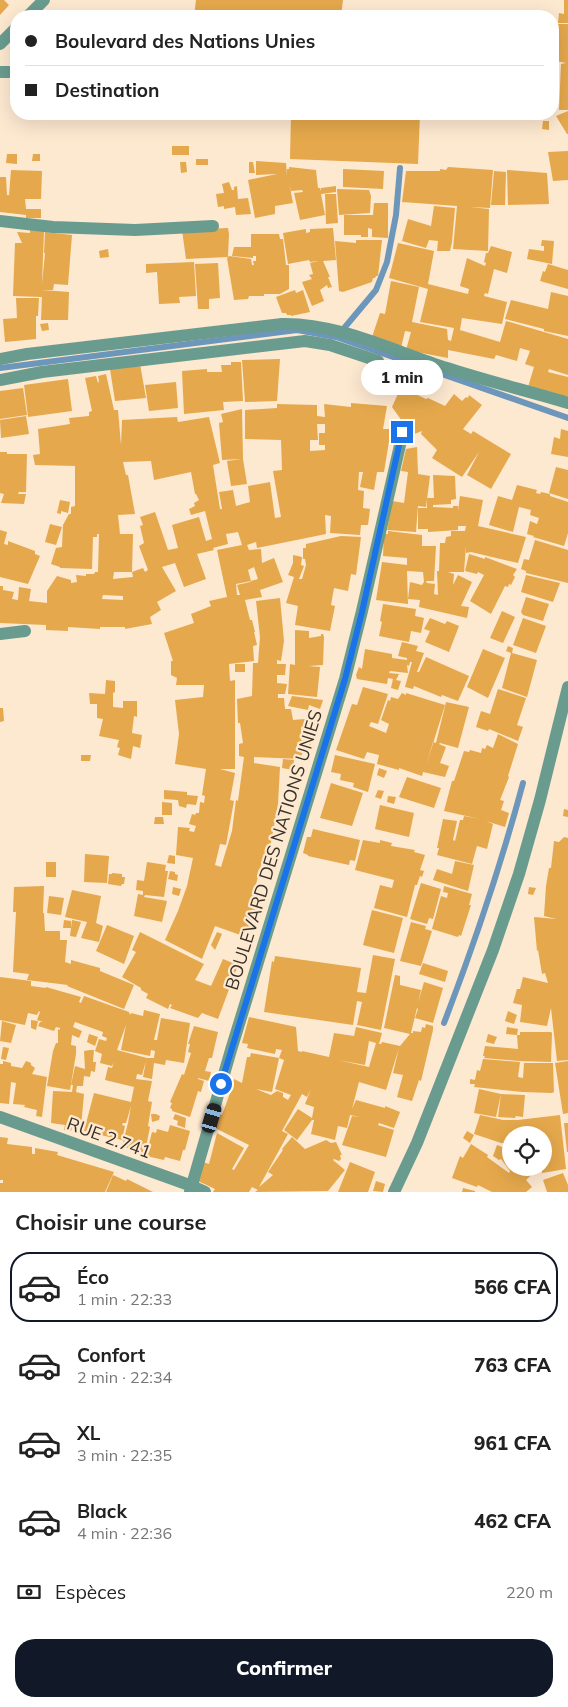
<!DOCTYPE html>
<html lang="fr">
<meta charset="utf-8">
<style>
:root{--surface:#fff;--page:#f2f2f2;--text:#222;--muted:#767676;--line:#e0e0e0;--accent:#111827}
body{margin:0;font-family:Mulish,sans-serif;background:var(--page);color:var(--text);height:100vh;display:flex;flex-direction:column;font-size:19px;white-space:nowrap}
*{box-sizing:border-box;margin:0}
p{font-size:16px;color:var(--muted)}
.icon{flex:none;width:28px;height:28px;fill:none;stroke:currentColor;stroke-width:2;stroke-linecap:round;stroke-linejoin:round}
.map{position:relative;height:1192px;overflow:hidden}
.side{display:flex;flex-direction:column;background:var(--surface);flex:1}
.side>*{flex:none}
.hud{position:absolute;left:10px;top:10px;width:549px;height:110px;border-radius:20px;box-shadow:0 5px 20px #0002;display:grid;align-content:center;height:110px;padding:0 15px;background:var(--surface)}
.buttons{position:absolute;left:502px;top:1126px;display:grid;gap:10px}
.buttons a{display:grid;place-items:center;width:50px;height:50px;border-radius:50%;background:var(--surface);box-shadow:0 5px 20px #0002;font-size:25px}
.end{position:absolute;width:22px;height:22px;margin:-11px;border:6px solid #1a73e8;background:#fff;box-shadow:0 0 0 2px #fff}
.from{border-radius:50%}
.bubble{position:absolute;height:35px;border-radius:18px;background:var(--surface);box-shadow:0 5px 20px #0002;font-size:16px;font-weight:800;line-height:35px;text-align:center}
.car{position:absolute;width:15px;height:30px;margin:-15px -8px;border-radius:6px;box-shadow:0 0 4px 1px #0007;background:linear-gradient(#222 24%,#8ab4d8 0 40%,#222 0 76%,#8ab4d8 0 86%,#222 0)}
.hud b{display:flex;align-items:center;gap:18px;height:48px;font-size:19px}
.hud b+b{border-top:1px solid var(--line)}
.hud i{width:12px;height:12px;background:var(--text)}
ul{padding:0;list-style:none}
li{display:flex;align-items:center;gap:15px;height:70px;margin:0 10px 8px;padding:0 5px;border:2px solid transparent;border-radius:20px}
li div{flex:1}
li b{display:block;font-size:19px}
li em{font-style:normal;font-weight:800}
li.selected{border-color:var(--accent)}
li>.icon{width:45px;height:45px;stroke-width:1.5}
h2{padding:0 15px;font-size:22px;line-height:60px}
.pay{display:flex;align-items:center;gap:12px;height:55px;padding:0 15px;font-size:19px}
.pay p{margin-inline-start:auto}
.action{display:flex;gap:10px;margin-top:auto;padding:10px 15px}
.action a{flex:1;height:58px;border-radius:20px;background:var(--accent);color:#fff;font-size:20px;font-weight:800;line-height:58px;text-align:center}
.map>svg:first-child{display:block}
</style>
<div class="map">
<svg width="568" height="1192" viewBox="0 0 568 1192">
<rect width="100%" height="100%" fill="#fde8d0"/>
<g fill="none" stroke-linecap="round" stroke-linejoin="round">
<path stroke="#6d96bb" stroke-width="6" d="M340 333 376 290 387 262 396 215 400 168
M0 368 297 330 336 337 568 418
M444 1023C474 945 501 865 523 783"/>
</g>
<path fill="#e5a84c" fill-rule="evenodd" d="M0 0H4L9 5 0 15Z
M196 0H343L341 16H194Z
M564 0H568V23H558L559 13 564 14Z
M557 24H568V110H559L561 64 566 63 556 61Z
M568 111V134H567L556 116Z
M291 114H420L418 164 290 159Z
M543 121H549V130L542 129Z
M172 146H189V155H172Z
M568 151V180L553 181 548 152Z
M7 154H17V164L6 163Z
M33 154H40V161H32Z
M196 159H208V165H196Z
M256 161 286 163 287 176V169H289V167L316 170 318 188H320L321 191V188L336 186V192L321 194 325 215 300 220 294 193 303 192 302 190 291 191 289 182 293 203 275 206V214L255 218 248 180 277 174 256 175Z
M180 162H186L187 172 181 173Z
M249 162H253L255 173H249Z
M448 167 493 170 490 208 470 207 489 209 488 251 453 249 457 206 402 202 406 171H440V169L446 170Z
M343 169 384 171 383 189 343 187Z
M11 170 42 171 41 199H25L26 209H41V218H26V215L0 212V177H6L7 195H9Z
M507 170 547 173 549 204 508 205Z
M494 171 506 172 505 205H491Z
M229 182 232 190H234V187L237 186 238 199 248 198 251 214 236 215 235 207 224 209V206L218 207 216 194 224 193 222 184Z
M337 189 369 190 371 196 370 213 339 215Z
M325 194H336L338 223 326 224Z
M374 203H388V238L372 237V229L368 228V237H361V235H344V215H373Z
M434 206 455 208 452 242 450 251H437L438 241 429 240 426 248 402 241 408 219 431 226Z
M228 228 229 234 228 257 186 259 182 230Z
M333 228 336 260 323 261 330 277H328L332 287 328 288 327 285 320 290 324 301 312 306 302 282 312 279 309 275 313 274 310 263 318 261 310 262 309 260 288 264 283 233 306 229V233L310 232V229Z
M30 230 44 231 42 284 45 253H44L45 232 72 235 68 285 54 284 53 290H42L69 292 68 320H41L42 297 13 296 15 243H22L17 232 30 233Z
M251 234H279L280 239H283L286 265H289V289L280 294H264V296H249L248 299 234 300 227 258 229 256 251 259 252 265H254L253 261H256V256H253V258L232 256 234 247H251Z
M356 240H382L378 276H376L375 278H373L372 282 343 292 339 291 335 241 356 243Z
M542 240 554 241 552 264 527 259 529 249 544 251V246H541Z
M398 243 434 251 428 284 468 294 469 289 460 286 467 258 485 266 486 263 484 262 486 253H488L491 246 512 252 507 273 494 269 488 294 485 293 484 296 507 302 502 324 462 318 460 330 500 342 506 321 568 339V375L549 369 548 372 568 377V400L528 387 534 367 525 364 530 351 520 348 517 361 496 355 494 359 448 350V358L406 350 411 332 405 331 401 348 371 340 380 313 385 314 391 281 419 287 412 322 447 329 448 340 451 341 454 328 420 322 428 289 389 278Z
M108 249 109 257 100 258 99 251Z
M194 262 196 296 179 297 180 303 159 304 157 272 146 273V264Z
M218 263 220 298 209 299V309H198L195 264Z
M548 264 568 270V289L540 281 543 271 545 272Z
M295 290 296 293 303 290 310 312 291 316V315H287L286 313H282L276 297Z
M551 292 568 296V336L544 331V329L505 319 511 300 548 309Z
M16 298H39L38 316H36V339L5 342 3 319 17 318Z
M48 323 49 330 42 331 40 324Z
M280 359 277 401 245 402 242 360Z
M231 362H241L243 401 223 402 224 410 184 414 182 371 207 369V372H222L221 365H231Z
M140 364 146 398 115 401 110 369Z
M106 374 114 410H118L121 445 122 420 177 417 178 422 209 417 220 463 213 465 220 509H222L219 492 233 490 236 506 250 502 248 486 270 482 275 518 281 517 273 471 282 470 281 440 245 439V410L277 408V404L317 405V416L325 417 324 404 351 407V403L387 406 383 429H391L384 472H377L374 490 360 487 363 472H359L358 490 364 491 363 508 370 509 368 525H361L360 535 330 533 331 516 325 515 326 534 257 548 256 542 247 545 249 550 261 549 262 563 274 558 283 582 260 590 262 597 245 600 250 620H252L255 632H254L257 645 253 646 254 661 229 664 230 681 235 680V769H220L235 773 230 800 234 801 226 845 220 844 215 865 221 867 232 831 236 800 238 801 244 757 239 756V744L243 743 240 723H238L237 699 252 696 253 663H258L260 637 256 601 280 598 284 641 281 661 277 660V664H286L285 675H277V683L287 684 285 694H278V698H284L285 709H291L293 720 316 718 314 728 301 727V740L312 741 308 752 303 750 301 759 254 757V763L280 767 278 804 267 865H261L254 892 261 894 246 937 215 926 202 959 165 940 178 911 187 886 193 858 176 855 178 827 190 828 189 831 194 832 196 826 189 824 192 814 195 815 196 813H199L200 802 204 803 205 796 202 795 206 769 175 764 179 734 175 700 203 697 204 685H176L177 678 171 675V661H173L164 633 194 623 191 614 211 606 209 601 227 597 217 550 242 545 238 532 226 534 228 544 213 548 214 550 197 554 206 579 184 587 175 563 162 567 176 591 157 602 161 610 150 617 152 624 125 629V627H100V629L68 627V631L46 630V625L0 623V586H3V590L14 592 12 599 18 600 19 587 31 589 29 601 47 603V591L57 576 71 580V583L77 582 76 575 86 576V574H94L95 572H98L99 534H97V537H93L92 569 60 568V567L51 564 56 548 62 547 63 525 69 514H71V507L75 506V466L35 465 33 455 40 454 38 429 70 424 69 418 89 416V412L92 411 85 378 96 376 98 383 99 381 98 376ZM317 424H325V433H319V445H325V450L310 451V440H318ZM151 461 154 480 191 472 195 494H196L199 500 194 503 195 506 189 509 191 515 205 511 212 539 206 541 199 517 172 525 178 548 168 550 155 512 140 517 143 525 140 526 144 543 139 546 148 570 145 572 143 568 132 572 133 577 113 579 114 572H132L133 534H120L118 515 135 514 128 475H126L123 462ZM254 567 258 579 251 581 248 570ZM251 581 250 582 237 585 240 595H237L236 584ZM103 595 123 596V600L102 599Z
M68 379 72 411 28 417 24 385Z
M176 382 178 408 149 411 145 385Z
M401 387 426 399 428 398 445 406 454 394 462 401 466 397 468 398 469 395 482 405 463 429 471 434 473 431 511 454 491 489 467 475 479 452 462 477 432 458 437 450 421 434 422 431 412 435 392 407Z
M23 388 27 415 0 419V391Z
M242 409 243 459 247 484 231 486 227 461 241 459 222 460 219 423 223 422 221 414Z
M26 416 29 434 1 438 0 420Z
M561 429 568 431V457L551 454 554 437 560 439Z
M417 447 418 474 430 476 426 507 418 506 416 532 387 530 392 501 404 503 408 472 401 471 406 449Z
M0 452H7V454H27L26 492H19L18 494H26L24 504 1 503 4 494 0 493Z
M556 467 568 470V499L549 493Z
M433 475 455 476 456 499 451 500V504L433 505V507L453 508V506H458V511L460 496 483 500 478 526 526 537 518 563 471 552 466 553V546L464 572H448L454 574 453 585 458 575 472 582 461 606 469 607 467 618 419 607 420 600 408 599 410 582 422 585 424 582 423 572 407 571 408 604 376 600 382 562 407 565V558L383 556 384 534H388V531L422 535V546H436L434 581H426L427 583 435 584 434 594 438 595 437 571H439L440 543H445L446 537 451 536V531H465L466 526H458V530L428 532V529H418V508H427V498H434Z
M517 485 537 490 536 493 540 494 541 492 550 494V496L568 502V533L564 546 533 537 534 536 527 534 530 521 537 524 539 518 530 515 531 510 519 507 513 532 489 525 498 496 512 500Z
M60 500 70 502 68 513 61 511V514L57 513Z
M50 524 62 527 56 545 45 542Z
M0 530 7 532 4 544 8 545V541L35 551V554L40 556 28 584 0 577Z
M341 536 361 537 356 575 351 574 348 591 334 588 331 605 335 606 330 631 295 625 298 606 286 603 294 577 288 575 293 563V555L302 557 301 565 304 566 299 579H302L306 565 305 559H303V548H306V544Z
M535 540 568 550V583L526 573V571L521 569 524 559 529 560Z
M469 554 485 559V557L517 569 513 575 515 577 511 585 509 584 508 587 505 586 491 614 470 601 484 575 478 572 477 574 465 571Z
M526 575 560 583 553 602 521 592Z
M526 597 549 604 543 621 523 615 521 612Z
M383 604 416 609 415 616 424 618 421 633 411 631 409 642 379 636 382 622 380 621Z
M502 611 515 617 503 643 490 638Z
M430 618 445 624 447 621 459 626 449 652 425 642 430 631 424 629Z
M523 618 546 626 536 653 513 645Z
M295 630 309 631V638L321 636V634H323L324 637 323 665 308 666 320 667 317 697 288 694 290 664 295 665Z
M402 642 418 646 416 651 424 653 417 672H419L426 657 469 676 458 701 442 695 441 697 414 686 413 689 405 687 412 662H410L409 666 407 665 408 673 390 671 389 673 399 674 396 680 401 681 398 690 391 688 393 679 388 678 387 684 357 679 356 675 359 667 362 669 365 649 392 654V658L407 660V658L398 656Z
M508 646 513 648 512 653 537 660 527 697 502 688 511 653 506 651Z
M483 649 505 658 488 698 467 687Z
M235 664H245V672H235Z
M106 680 115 681V692L113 693V707L123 708V701H137V717L134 716 132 733 142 735 140 748 133 746 131 759 118 755 120 748 117 747 119 740 99 736 103 719 97 718V704H90L89 693 105 694Z
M363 687 388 694 378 724 371 722 369 726 386 733 389 724 381 720 388 700 390 701 391 697 398 699 402 693 406 695V693L445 705 426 766 433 742 436 743 446 702 469 707 458 748 440 743 439 744 446 747 440 763 449 766 445 777 423 772 422 776 399 768V770L377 764 379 755 367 752 364 759 336 750 352 704 357 705Z
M498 689 526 698 517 725 523 727 518 741 489 729 488 731 476 727 481 711 490 714Z
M292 696 323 700 320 709 309 705 308 710 288 706Z
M0 708H3L4 721 0 722Z
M498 734 518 744 508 776 509 777 500 800 504 801 501 810 509 813 505 827 486 821 493 824 487 849 477 846 472 864 437 855 439 848H437L443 819 457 821 453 840 455 841 460 820H463L464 816 480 819 444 811 452 781H454L464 751 469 752 470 750 481 753 482 748 485 749 487 745 493 748Z
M81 755H91L90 761H81Z
M335 755 375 764 368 792 353 787 354 783 340 780 341 774 331 772Z
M283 759 294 760 293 770 282 768Z
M379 768 387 771 384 778 377 775Z
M407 777 441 788 434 808 399 797Z
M331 783 363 793 352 826 320 818Z
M164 790 187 792V795L198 796 196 805 187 804 186 808 179 806 178 800 164 799Z
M378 790 384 791 381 799 375 797Z
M388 796 396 797 394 804 387 802Z
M162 802 172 803V815H162Z
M380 805 414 813 409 837 375 829Z
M564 809 568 810V817L563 816Z
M155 817H163L164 824H154Z
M313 829 360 840 355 861 350 860 349 865 308 856V855L303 853 307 837H311Z
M564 837 568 838V1060L557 1061 551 1008 547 1026 520 1022 522 1005 513 1003 517 989H520L523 977 548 983 545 973 542 974 538 950 537 951 534 917 556 919 544 916 546 886 549 868H551L554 841 559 842Z
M363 840 380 843V840L392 843 391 846 415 850 414 852 425 855 420 870 424 871 422 877 420 876 417 885H415L407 917 374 908 380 885 392 888 394 880 355 870Z
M85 854 109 856 107 883 84 882Z
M169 855 175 856V864L167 863Z
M455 861 474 865 468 891 433 880 437 869 452 874Z
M46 862H56V877H46Z
M147 862 166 865 165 871H168L164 897 145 895 144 897 167 901 162 922 134 916 138 894 143 895V891L136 890 137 880 144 881Z
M170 871 175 872V874L178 875 177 881 168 879Z
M112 873 122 874V877H125L124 884H122L121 886 108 884 109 874H112Z
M421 883 441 889 433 919 429 918 427 924 410 919Z
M44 886 43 913H44L45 931H60V940H67L65 962 71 964V960L100 968V971L134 985 124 1009 67 986 68 985 27 980 29 974 13 972 16 912H13L14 887Z
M444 886 472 894 469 905H471L461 936 459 935 458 937 432 929 441 896 447 898 448 893 443 892Z
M173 887 181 889 179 896 172 894Z
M529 887 536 888 533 895 528 894Z
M72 890 101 896 96 923 103 926 99 942 81 938 87 922 65 917Z
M49 896 64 898 61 915 47 913Z
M372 910 403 918 394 953 363 945Z
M64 920 71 921V928H63Z
M72 920 81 922 76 937 70 936Z
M411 922 426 926 425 929 432 931 421 966 400 961Z
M107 925 134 936 124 964 96 951Z
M140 932 204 964 195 980 211 986 223 959 238 965 218 1019 202 1013 198 1018 170 1008 172 1005 170 1004 168 1009 146 998 148 994 141 990V988L122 977 136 952 132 950Z
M217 932 222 934 215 950 211 945Z
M373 955 395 959 381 1030 357 1025 362 1002 357 1001 353 1025 264 1012 272 961 274 962 275 956 361 968 357 992 366 993Z
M423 963 448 971 445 982 419 974Z
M395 975 400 976V985L421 990 418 1003 424 982 443 988 433 1023 415 1018 418 1009 417 1008 411 1033H413V1031L421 1032 422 1027 425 1028 426 1024 433 1026V1030L421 1081 419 1080 412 1101 397 1097 403 1075 393 1073 399 1048 386 1090 359 1082 352 1109 356 1100 385 1108V1106L400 1112 394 1128 379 1123 378 1125 394 1130 386 1157 342 1145 352 1116 360 1117 350 1115 347 1128 338 1126 335 1140 311 1134 314 1120H312L297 1140 284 1130 298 1109 312 1118 314 1107 305 1104 311 1089 307 1097 302 1094 282 1131 288 1134 259 1187 273 1175 268 1172 283 1150 282 1149 292 1137 305 1149 326 1140 331 1143 336 1142 342 1155H340L341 1159 339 1161 334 1159 333 1160 345 1170 328 1191 255 1192 258 1190 252 1187 249 1192H213L215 1189 198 1181 203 1162 209 1164 217 1133 244 1148 232 1169 234 1170 249 1145 215 1128 220 1114 222 1115 230 1093 228 1092 234 1079 242 1083 247 1057H250L251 1053 279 1058 272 1092 256 1089 271 1095 277 1091 283 1093V1097L288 1100 291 1095 275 1089 284 1060 279 1058 282 1050 276 1049 275 1054 247 1048 248 1044 242 1043 249 1017 296 1027 298 1051 302 1052V1051L329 1057 334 1033 354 1036 356 1027 382 1033 379 1044H381L382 1042 400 1046 410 1034 384 1028ZM369 1041 376 1043 369 1067 338 1060 365 1065Z
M0 977 31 981V986L46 988V987L81 997 79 1002 81 1003 84 996 129 1012 130 1015 131 1013 143 1016 144 1010 160 1014 154 1040H157L161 1018 190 1023 184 1063 166 1060 165 1065 154 1063 152 1079 143 1077 146 1061 142 1075 137 1074 136 1079 152 1081 148 1101 152 1102 148 1126 150 1127 145 1152 144 1153 122 1146 128 1123 131 1106 126 1123H123L122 1125 125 1126 122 1140 84 1131 94 1093 131 1102 134 1087 105 1080 108 1067 112 1068 114 1062 112 1066 100 1063 102 1054 95 1051 99 1039 106 1041 107 1038 102 1036 103 1032 75 1022 73 1027 82 1031 79 1038 72 1035 71 1045 76 1046V1054L70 1090 47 1086 53 1051 56 1043H58V1029L60 1030V1028L56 1027 54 1031 38 1026 40 1022H43L37 1020 40 1012 39 1011 37 1015 28 1013 25 1025 0 1020ZM126 1025 121 1050 150 1056 151 1050 155 1051 154 1058H147L117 1050Z
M508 1011 517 1015 514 1024 505 1021Z
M31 1020 38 1021 36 1030 31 1028Z
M2 1021 16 1025 11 1043 0 1041Z
M194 1026 218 1032 212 1058H209L205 1071 211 1072 209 1081 198 1078V1079L204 1081 201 1092 198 1091 190 1117 172 1111V1109L170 1108 172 1103 170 1102 182 1074 184 1075 191 1053 188 1052 190 1044H188Z
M507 1027 518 1029 517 1035 506 1034Z
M520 1032H551L552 1033 551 1062 519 1061 484 1058 485 1056H483L485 1046 518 1049 517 1035H520Z
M89 1034 98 1037 95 1046 87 1042Z
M488 1034 497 1037 494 1044 486 1042Z
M3 1047 9 1048 6 1060 1 1059Z
M90 1050H94L93 1062H96L95 1072 91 1071 90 1077 84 1076 83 1086H77L76 1092 84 1094 81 1127 73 1125 71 1131 64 1130 65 1125 51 1123 53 1091 72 1092 73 1085H71L75 1066 85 1069 84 1051Z
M483 1059 520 1062 518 1077 523 1078 524 1063H553L554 1092 552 1093 522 1092 474 1087 475 1084H470V1079L475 1080 477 1070 480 1071Z
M3 1061 11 1063V1066L22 1068 26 1061 31 1063V1065L35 1068 32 1074 47 1077 42 1117 36 1116 37 1110 24 1107 25 1105 13 1104 16 1083 11 1082 9 1104 0 1103V1064H3Z
M568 1061V1113L563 1114 555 1063Z
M479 1089 501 1094 496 1117 474 1113Z
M501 1094 525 1095 523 1117 516 1116 515 1118 498 1117Z
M151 1114H156L160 1116 159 1120 152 1122Z
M175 1114 186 1118 185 1128 177 1125 178 1121 173 1119Z
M480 1115 503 1120H518L560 1115 566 1169 542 1173V1170L538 1171V1169L526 1180 532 1187 526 1192H492L478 1185 477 1187 452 1178 460 1156 463 1158 471 1144 488 1155 487 1157 509 1173 510 1171 501 1159 499 1160 493 1156 497 1145 505 1148V1145H511V1168H544V1135H511V1144L501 1143 474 1134Z
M564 1123H568V1152H567Z
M170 1125 190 1131 185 1150H183L180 1161 165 1157 164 1160 146 1156 152 1132 156 1133 157 1129 168 1132Z
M467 1131 474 1135 470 1143 463 1138Z
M0 1137 8 1138 7 1144 32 1147V1154H35V1148L58 1152 57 1155 114 1172 105 1192H0V1183H3V1180H0Z
M350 1162 375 1172 368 1192H338Z
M563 1173 568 1185V1192H547L543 1180Z
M113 1175 126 1181 127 1179 153 1192H106Z
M376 1181 385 1184 383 1192 373 1191Z
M463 1188 475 1191V1192H462Z"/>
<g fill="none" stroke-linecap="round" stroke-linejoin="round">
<path stroke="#699c8f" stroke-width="12" d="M28 16 44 0
M0 44 16 28
M0 72H16
M0 221 53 227 135 230 213 226
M0 359 27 354 282 324C339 323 393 351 447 368 487 381 528 391 568 403
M0 380 42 372 305 341 330 345 378 361
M0 634 25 631
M0 1117 192 1186 205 1192
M190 1192 231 1050 345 679 362 611 403 432
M394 1192 417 1143 493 950 519 874 540 800 568 687"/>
</g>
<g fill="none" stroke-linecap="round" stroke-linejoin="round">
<path stroke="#1a73e8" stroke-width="6" d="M221 1084 345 679 362 612 402 432"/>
</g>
<g text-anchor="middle" stroke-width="4.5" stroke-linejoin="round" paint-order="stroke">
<g font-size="18" fill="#383027" stroke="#fde8d0">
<text transform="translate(274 850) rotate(-73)" y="6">BOULEVARD DES NATIONS UNIES</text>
<text transform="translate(109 1138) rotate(20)" y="6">RUE 2.741</text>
</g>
</g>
</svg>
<div class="buttons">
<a><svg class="icon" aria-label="locate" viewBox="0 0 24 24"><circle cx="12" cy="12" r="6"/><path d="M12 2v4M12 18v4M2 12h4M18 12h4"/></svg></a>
</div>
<i class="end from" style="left:221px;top:1084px"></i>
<i class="end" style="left:402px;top:432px"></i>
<div class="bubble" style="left:361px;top:360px;width:82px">1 min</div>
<i class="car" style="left:212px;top:1118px;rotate:16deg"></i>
<div class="hud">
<b><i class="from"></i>Boulevard des Nations Unies</b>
<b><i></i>Destination</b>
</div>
</div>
<section class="side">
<h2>Choisir une course</h2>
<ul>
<li class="selected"><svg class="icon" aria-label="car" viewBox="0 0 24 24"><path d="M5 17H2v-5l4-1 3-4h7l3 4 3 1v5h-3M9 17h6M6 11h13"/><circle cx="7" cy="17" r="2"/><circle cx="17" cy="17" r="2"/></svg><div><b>Éco</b><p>1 min · 22:33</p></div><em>566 CFA</em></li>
<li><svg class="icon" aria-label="car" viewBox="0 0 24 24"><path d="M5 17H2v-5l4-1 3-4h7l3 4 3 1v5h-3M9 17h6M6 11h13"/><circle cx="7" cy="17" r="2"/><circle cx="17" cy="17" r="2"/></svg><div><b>Confort</b><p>2 min · 22:34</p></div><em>763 CFA</em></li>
<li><svg class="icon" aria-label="car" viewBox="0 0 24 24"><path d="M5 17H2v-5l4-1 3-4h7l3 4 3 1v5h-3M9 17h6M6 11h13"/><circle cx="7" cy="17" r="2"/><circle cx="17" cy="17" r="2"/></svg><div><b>XL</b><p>3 min · 22:35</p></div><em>961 CFA</em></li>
<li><svg class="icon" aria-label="car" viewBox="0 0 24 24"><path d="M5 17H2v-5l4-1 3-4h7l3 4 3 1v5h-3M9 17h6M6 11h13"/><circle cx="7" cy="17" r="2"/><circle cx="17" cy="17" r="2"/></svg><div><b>Black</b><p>4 min · 22:36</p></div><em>462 CFA</em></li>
</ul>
<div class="pay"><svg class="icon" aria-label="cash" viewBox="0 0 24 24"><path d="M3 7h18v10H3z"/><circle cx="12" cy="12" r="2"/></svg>Espèces<p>220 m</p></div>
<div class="action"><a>Confirmer</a></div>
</section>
